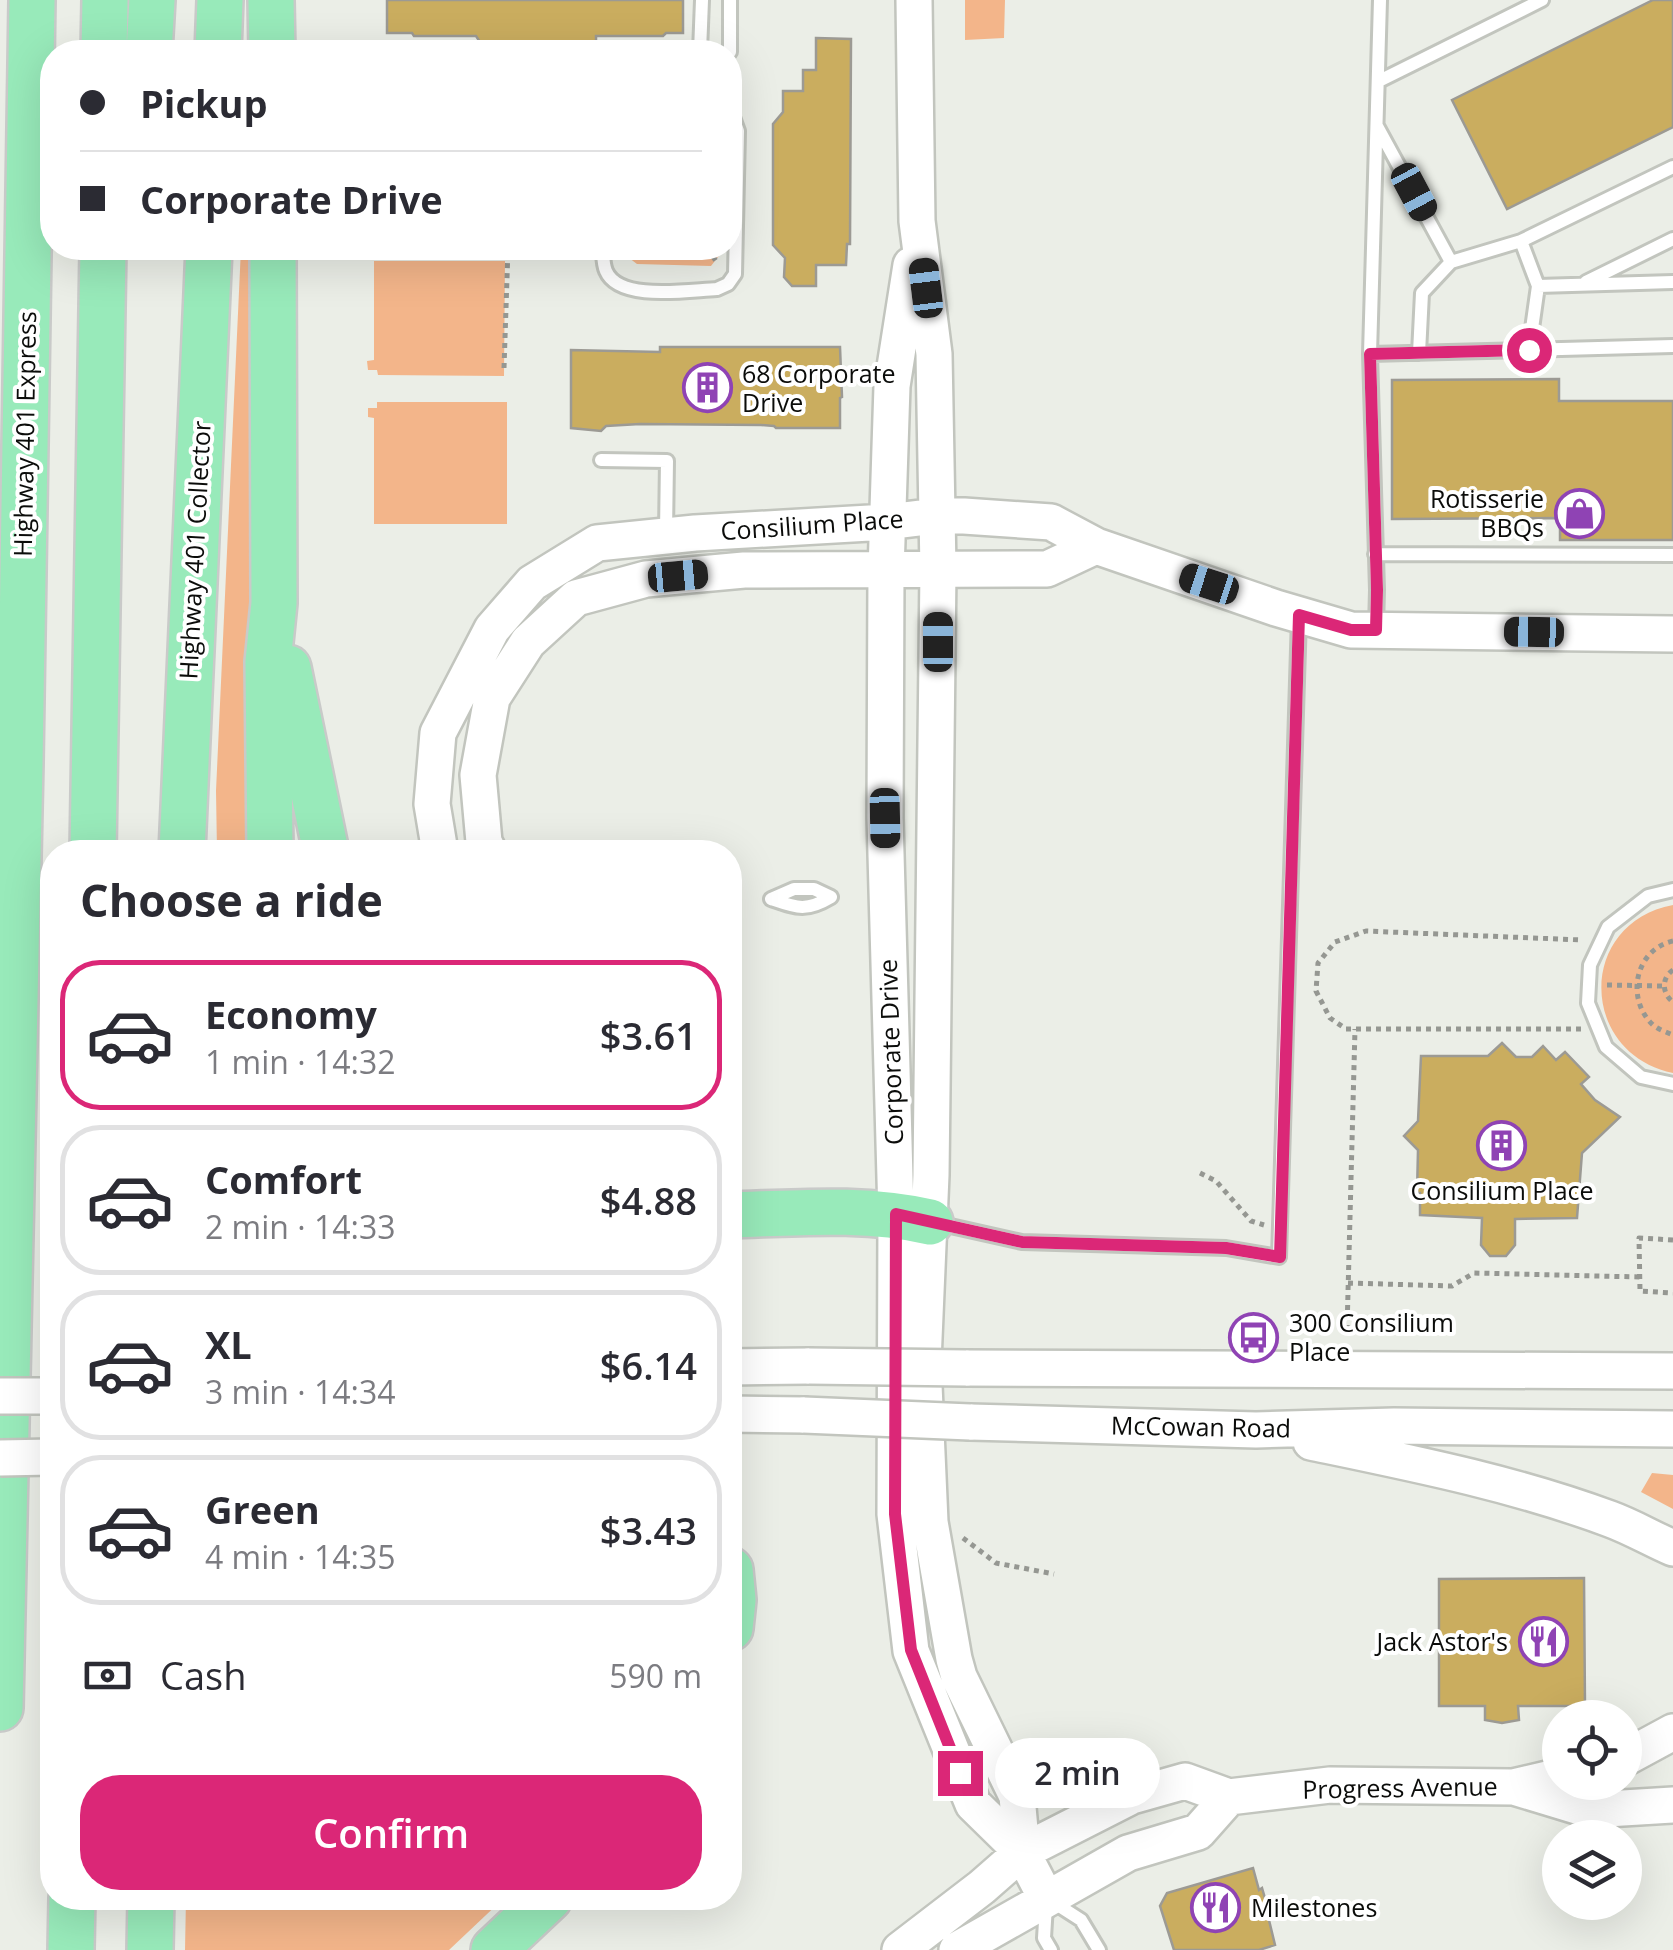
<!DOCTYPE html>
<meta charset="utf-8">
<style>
:root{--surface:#fff;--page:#f7f7f7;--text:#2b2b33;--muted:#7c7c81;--line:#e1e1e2;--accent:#db2777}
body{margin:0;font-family:"Open Sans",sans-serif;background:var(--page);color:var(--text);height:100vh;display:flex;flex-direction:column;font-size:38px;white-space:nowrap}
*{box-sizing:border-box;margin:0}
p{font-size:32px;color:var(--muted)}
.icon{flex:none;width:55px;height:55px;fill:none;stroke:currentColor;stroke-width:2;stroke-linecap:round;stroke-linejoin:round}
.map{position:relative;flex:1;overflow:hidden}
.details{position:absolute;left:40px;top:840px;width:702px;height:1070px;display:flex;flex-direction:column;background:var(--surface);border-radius:40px;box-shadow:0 10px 40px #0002}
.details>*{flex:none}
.banner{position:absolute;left:40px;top:40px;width:702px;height:220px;border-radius:40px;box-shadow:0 10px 40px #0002;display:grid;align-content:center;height:220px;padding:0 40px;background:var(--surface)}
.controls{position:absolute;left:1542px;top:1700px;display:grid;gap:20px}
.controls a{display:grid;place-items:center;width:100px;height:100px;border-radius:50%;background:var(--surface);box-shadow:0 10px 40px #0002;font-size:50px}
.end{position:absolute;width:45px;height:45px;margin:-22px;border:12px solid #db2777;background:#fff;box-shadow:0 0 0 5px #fff}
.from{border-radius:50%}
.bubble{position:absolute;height:70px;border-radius:35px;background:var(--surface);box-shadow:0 10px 40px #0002;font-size:32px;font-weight:600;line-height:70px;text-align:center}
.car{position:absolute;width:30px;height:60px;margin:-30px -15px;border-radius:12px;box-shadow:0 0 8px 2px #0007;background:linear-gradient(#222 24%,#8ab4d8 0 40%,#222 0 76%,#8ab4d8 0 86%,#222 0)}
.banner b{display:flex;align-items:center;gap:35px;height:95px;font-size:38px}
.banner b+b{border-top:2px solid var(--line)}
.banner i{width:25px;height:25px;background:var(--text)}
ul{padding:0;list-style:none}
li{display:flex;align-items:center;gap:30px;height:150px;margin:0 20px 15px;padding:0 20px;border:5px solid var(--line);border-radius:40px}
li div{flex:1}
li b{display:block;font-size:38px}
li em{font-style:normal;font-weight:600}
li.selected{border-color:var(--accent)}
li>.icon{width:90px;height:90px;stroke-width:1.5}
h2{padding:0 40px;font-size:45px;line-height:120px}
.pay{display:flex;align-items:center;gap:25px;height:110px;padding:0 40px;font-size:38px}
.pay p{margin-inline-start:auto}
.action{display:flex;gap:20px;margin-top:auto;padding:20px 40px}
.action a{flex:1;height:115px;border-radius:40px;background:var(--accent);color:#fff;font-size:40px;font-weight:600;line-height:115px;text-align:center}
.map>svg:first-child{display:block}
</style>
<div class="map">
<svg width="1673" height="1950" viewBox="0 0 1673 1950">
<rect width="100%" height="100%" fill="#ebeee7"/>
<path fill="#f3b58a" d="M965 0H1005L1004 38 965 40Z
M241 248H255V852H217L216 791Z
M616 248H725L711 266 637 264Z
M374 261H505L504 376 378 375 377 370H368L367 361 374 360Z
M377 402H507V524H374V418L368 417V408H377Z
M1673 905V1073C1578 1053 1577 923 1673 905Z
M1652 1473 1673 1475V1509L1641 1492Z
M186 1898H504L449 1950H185Z"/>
<path fill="#caad5f" stroke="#9c9a94" stroke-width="2.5" d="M387 0H683V33H666L663 36H596V44L586 45 584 47H497L496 45H482L476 36H414L412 33H387Z
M1653 0H1673V127L1507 209 1452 100Z
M816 38 851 39 850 244H847L846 265H816V286H792L784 277 785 258 773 245V124L783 112V91H803V70H816Z
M660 347H840L842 397 840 398V428H776L774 426 761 425 640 424 606 426 601 431 571 428V350L660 352Z
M1559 379V401H1673V540H1560V518L1392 519V380Z
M1502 1043 1516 1057H1532L1543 1046 1556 1060 1565 1052 1589 1077 1581 1084 1595 1100 1620 1117 1582 1153 1577 1218 1515 1219V1245L1506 1256H1490L1481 1245 1482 1218 1420 1215V1193H1417L1418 1150 1404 1136 1418 1121 1421 1056H1488Z
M1584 1578 1585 1706H1518L1519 1720 1502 1723 1485 1720V1706H1439V1579Z
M1253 1868 1259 1890 1262 1888 1269 1912H1267L1275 1945 1259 1950H1174L1160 1906 1167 1893Z"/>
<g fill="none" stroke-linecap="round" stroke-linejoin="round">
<defs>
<path id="lane" d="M1380 0 1370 354 1673 346
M700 52 702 0
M730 52V0
M1379 81 1542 0
M1377 126 1451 262 1521 241
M603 248C603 255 603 264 606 271 619 302 689 290 717 289L728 284 735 274 738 131 730 109
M1586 282 1673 239
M1538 286 1521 241 1673 167
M1529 350 1538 286 1673 282
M1419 353 1422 293 1451 262
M1370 354 1377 590 1376 627
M601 460 667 461 666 532
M1375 554 1673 555
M794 889H814L831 897C806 912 797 908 771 899Z
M1673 890 1648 896 1608 927 1590 965 1588 1003 1606 1047 1641 1077 1673 1084
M937 1223 1022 1242 1226 1248 1279 1257 1299 617
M1053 1902 1081 1920 1099 1950
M1046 1905 1044 1938 1051 1950"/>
<path id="secondary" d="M914 0 917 221 934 354 938 569 931 1175 923 1362 930 1522 954 1659 959 1677 1017 1796 1022 1852
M911 265 892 386 886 571 885 818 896 1214 895 1514 911 1651 973 1804 1022 1852 1046 1898
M440 852 432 804 438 733 492 629 532 583 597 543 695 533 887 522 936 516H964L1051 522 1096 546 1276 608 1351 630 1673 634
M489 852 484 842 478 775 492 698 528 642 576 598 646 579 744 570 1047 569 1096 546
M730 1367 809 1366
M966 1368 1673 1371
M730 1414 804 1415
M970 1422 1256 1430 1394 1426 1673 1429
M1311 1442C1412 1463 1513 1483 1610 1519 1632 1527 1652 1539 1673 1548
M1625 1758 1673 1732
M1514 1787 1590 1810 1673 1805
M900 1950 982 1887 1022 1852 1132 1796 1185 1781 1229 1797 1330 1785 1513 1787 1560 1776
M957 1950 1128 1853 1198 1832 1229 1797"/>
<path id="highway" d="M271 0 272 52
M104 52 105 0
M149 52 152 0
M218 52 220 0
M288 668 326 852
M93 852 103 248
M182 852 209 248
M270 852 268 662 274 603 273 248
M730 1215C797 1213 864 1207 930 1222
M730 1570 733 1600 730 1628
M0 1708 20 763 32 0
M71 1950 72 1898
M150 1950 151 1898
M494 1950 549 1898"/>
</defs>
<use href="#lane" stroke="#c2c5be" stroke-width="18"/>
<use href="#secondary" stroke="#c2c5be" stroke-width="40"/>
<use href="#highway" stroke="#c9cac9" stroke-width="50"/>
<path stroke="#959792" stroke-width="5" stroke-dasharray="5 5" stroke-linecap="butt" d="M439 248 507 251
M707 248 716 261
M504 368 508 248
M1673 941C1636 949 1625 997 1652 1024 1657 1029 1666 1032 1673 1035
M1673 970C1661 978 1662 994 1673 1002
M1607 985 1664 986
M1581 1029H1346L1330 1018 1316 991 1318 963 1335 942 1366 931 1582 940
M1200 1173 1216 1181 1251 1221 1264 1225
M1673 1240 1639 1238 1640 1291 1673 1293
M1348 1283 1452 1286 1474 1273 1640 1277
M1347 1330 1355 1029
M963 1538 996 1563 1054 1574"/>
<use href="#lane" stroke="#fff" stroke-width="12"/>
<use href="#secondary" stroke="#fff" stroke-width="35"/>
<use href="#highway" stroke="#98eaba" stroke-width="45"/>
<defs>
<path id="secondary-bridge" d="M809 1366 966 1368
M0 1396H52
M804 1415 970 1422
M0 1458 52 1457"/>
</defs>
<use href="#secondary-bridge" stroke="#c2c5be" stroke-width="40" stroke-linecap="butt"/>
<use href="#secondary-bridge" stroke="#fff" stroke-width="35"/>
</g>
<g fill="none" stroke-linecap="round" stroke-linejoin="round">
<path stroke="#db2777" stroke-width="12" d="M960 1773 911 1650 895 1514 896 1214 1022 1242 1226 1248 1280 1257 1299 615 1351 630H1376L1377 590 1370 354 1529 350"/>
</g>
<defs>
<symbol id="building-ring" viewBox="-11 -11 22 22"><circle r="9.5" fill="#fff" stroke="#8f43b4" stroke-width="1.5"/><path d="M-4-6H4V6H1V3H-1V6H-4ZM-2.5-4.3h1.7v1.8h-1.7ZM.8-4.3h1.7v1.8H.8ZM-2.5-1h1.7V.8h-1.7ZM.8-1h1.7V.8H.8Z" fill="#8f43b4"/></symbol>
<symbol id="shop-ring" viewBox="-11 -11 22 22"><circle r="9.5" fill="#fff" stroke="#8f43b4" stroke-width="1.5"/><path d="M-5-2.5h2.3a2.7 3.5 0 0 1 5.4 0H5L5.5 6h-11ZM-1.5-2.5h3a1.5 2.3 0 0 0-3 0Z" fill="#8f43b4"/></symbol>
<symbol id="bus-ring" viewBox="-11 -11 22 22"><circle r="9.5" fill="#fff" stroke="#8f43b4" stroke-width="1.5"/><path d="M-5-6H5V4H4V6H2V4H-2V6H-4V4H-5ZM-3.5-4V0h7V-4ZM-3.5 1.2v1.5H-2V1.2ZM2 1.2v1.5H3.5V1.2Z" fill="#8f43b4"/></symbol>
<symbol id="restaurant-ring" viewBox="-11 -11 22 22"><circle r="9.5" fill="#fff" stroke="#8f43b4" stroke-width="1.5"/><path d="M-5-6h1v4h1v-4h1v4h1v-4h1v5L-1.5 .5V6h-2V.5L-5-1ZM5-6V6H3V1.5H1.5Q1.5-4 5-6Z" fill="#8f43b4"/></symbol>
</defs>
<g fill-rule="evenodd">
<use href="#building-ring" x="680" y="360" width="55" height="55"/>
<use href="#shop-ring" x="1552" y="486" width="55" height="55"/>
<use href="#building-ring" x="1474" y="1118" width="55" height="55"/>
<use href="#bus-ring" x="1226" y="1310" width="55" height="55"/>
<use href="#restaurant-ring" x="1516" y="1614" width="55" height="55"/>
<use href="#restaurant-ring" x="1188" y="1880" width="55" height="55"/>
</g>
<g text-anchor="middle" stroke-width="8" stroke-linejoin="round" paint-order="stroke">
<g font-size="25" fill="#0b0c0a" stroke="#fff" text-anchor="start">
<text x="742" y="383">68 Corporate<tspan x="742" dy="29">Drive</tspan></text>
<text x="1544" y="508" text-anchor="end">Rotisserie<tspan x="1544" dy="29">BBQs</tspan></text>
<text x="1502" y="1200" text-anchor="middle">Consilium Place</text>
<text x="1289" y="1332">300 Consilium<tspan x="1289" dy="29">Place</tspan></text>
<text x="1508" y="1651" text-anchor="end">Jack Astor's</text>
<text x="1251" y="1917">Milestones</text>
</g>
<g font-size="25" fill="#0b0c0a" stroke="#fff">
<text transform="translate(25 434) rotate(-89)" y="9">Highway 401 Express</text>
<text transform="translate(812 525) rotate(-4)" y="9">Consilium Place</text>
<text transform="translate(195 550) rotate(-87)" y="9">Highway 401 Collector</text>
<text transform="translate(891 1052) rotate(-92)" y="9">Corporate Drive</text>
<text transform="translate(1201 1427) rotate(1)" y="9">McCowan Road</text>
<text transform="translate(1400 1788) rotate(-1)" y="9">Progress Avenue</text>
</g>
</g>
</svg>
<div class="controls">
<a><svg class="icon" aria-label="locate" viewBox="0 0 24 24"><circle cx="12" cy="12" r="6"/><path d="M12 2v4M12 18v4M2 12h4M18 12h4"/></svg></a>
<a><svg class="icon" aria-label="layers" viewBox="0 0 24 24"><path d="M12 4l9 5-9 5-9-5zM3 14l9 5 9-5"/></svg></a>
</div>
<i class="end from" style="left:1529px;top:350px"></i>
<i class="end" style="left:960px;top:1773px"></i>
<div class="bubble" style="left:995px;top:1738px;width:165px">2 min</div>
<i class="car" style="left:1414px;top:192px;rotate:152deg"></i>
<i class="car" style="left:926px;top:288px;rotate:353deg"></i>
<i class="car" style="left:678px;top:576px;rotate:85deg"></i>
<i class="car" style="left:1209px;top:584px;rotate:288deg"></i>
<i class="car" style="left:1534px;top:632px;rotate:271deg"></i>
<i class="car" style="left:938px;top:642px;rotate:0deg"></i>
<i class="car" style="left:885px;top:818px;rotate:179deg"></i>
<div class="banner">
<b><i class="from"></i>Pickup</b>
<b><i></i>Corporate Drive</b>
</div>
<section class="details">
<h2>Choose a ride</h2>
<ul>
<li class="selected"><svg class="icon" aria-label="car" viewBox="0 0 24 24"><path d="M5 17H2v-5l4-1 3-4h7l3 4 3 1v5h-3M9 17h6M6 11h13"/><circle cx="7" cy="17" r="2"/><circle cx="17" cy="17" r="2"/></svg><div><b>Economy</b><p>1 min · 14:32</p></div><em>$3.61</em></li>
<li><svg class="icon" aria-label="car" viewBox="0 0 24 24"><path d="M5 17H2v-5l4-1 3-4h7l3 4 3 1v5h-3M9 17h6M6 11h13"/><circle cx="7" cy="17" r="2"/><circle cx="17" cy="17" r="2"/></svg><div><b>Comfort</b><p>2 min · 14:33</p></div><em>$4.88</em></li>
<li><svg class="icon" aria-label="car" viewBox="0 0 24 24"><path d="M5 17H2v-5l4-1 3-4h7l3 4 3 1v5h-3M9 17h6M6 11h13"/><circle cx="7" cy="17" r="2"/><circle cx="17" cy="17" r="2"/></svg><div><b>XL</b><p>3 min · 14:34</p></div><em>$6.14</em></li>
<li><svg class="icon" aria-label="car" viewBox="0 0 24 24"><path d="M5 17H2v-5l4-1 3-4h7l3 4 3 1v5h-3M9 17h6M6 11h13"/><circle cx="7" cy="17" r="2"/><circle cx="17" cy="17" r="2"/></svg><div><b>Green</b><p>4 min · 14:35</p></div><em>$3.43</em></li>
</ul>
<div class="pay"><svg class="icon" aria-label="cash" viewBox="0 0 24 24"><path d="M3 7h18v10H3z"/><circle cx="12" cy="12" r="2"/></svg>Cash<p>590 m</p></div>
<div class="action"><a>Confirm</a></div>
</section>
</div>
